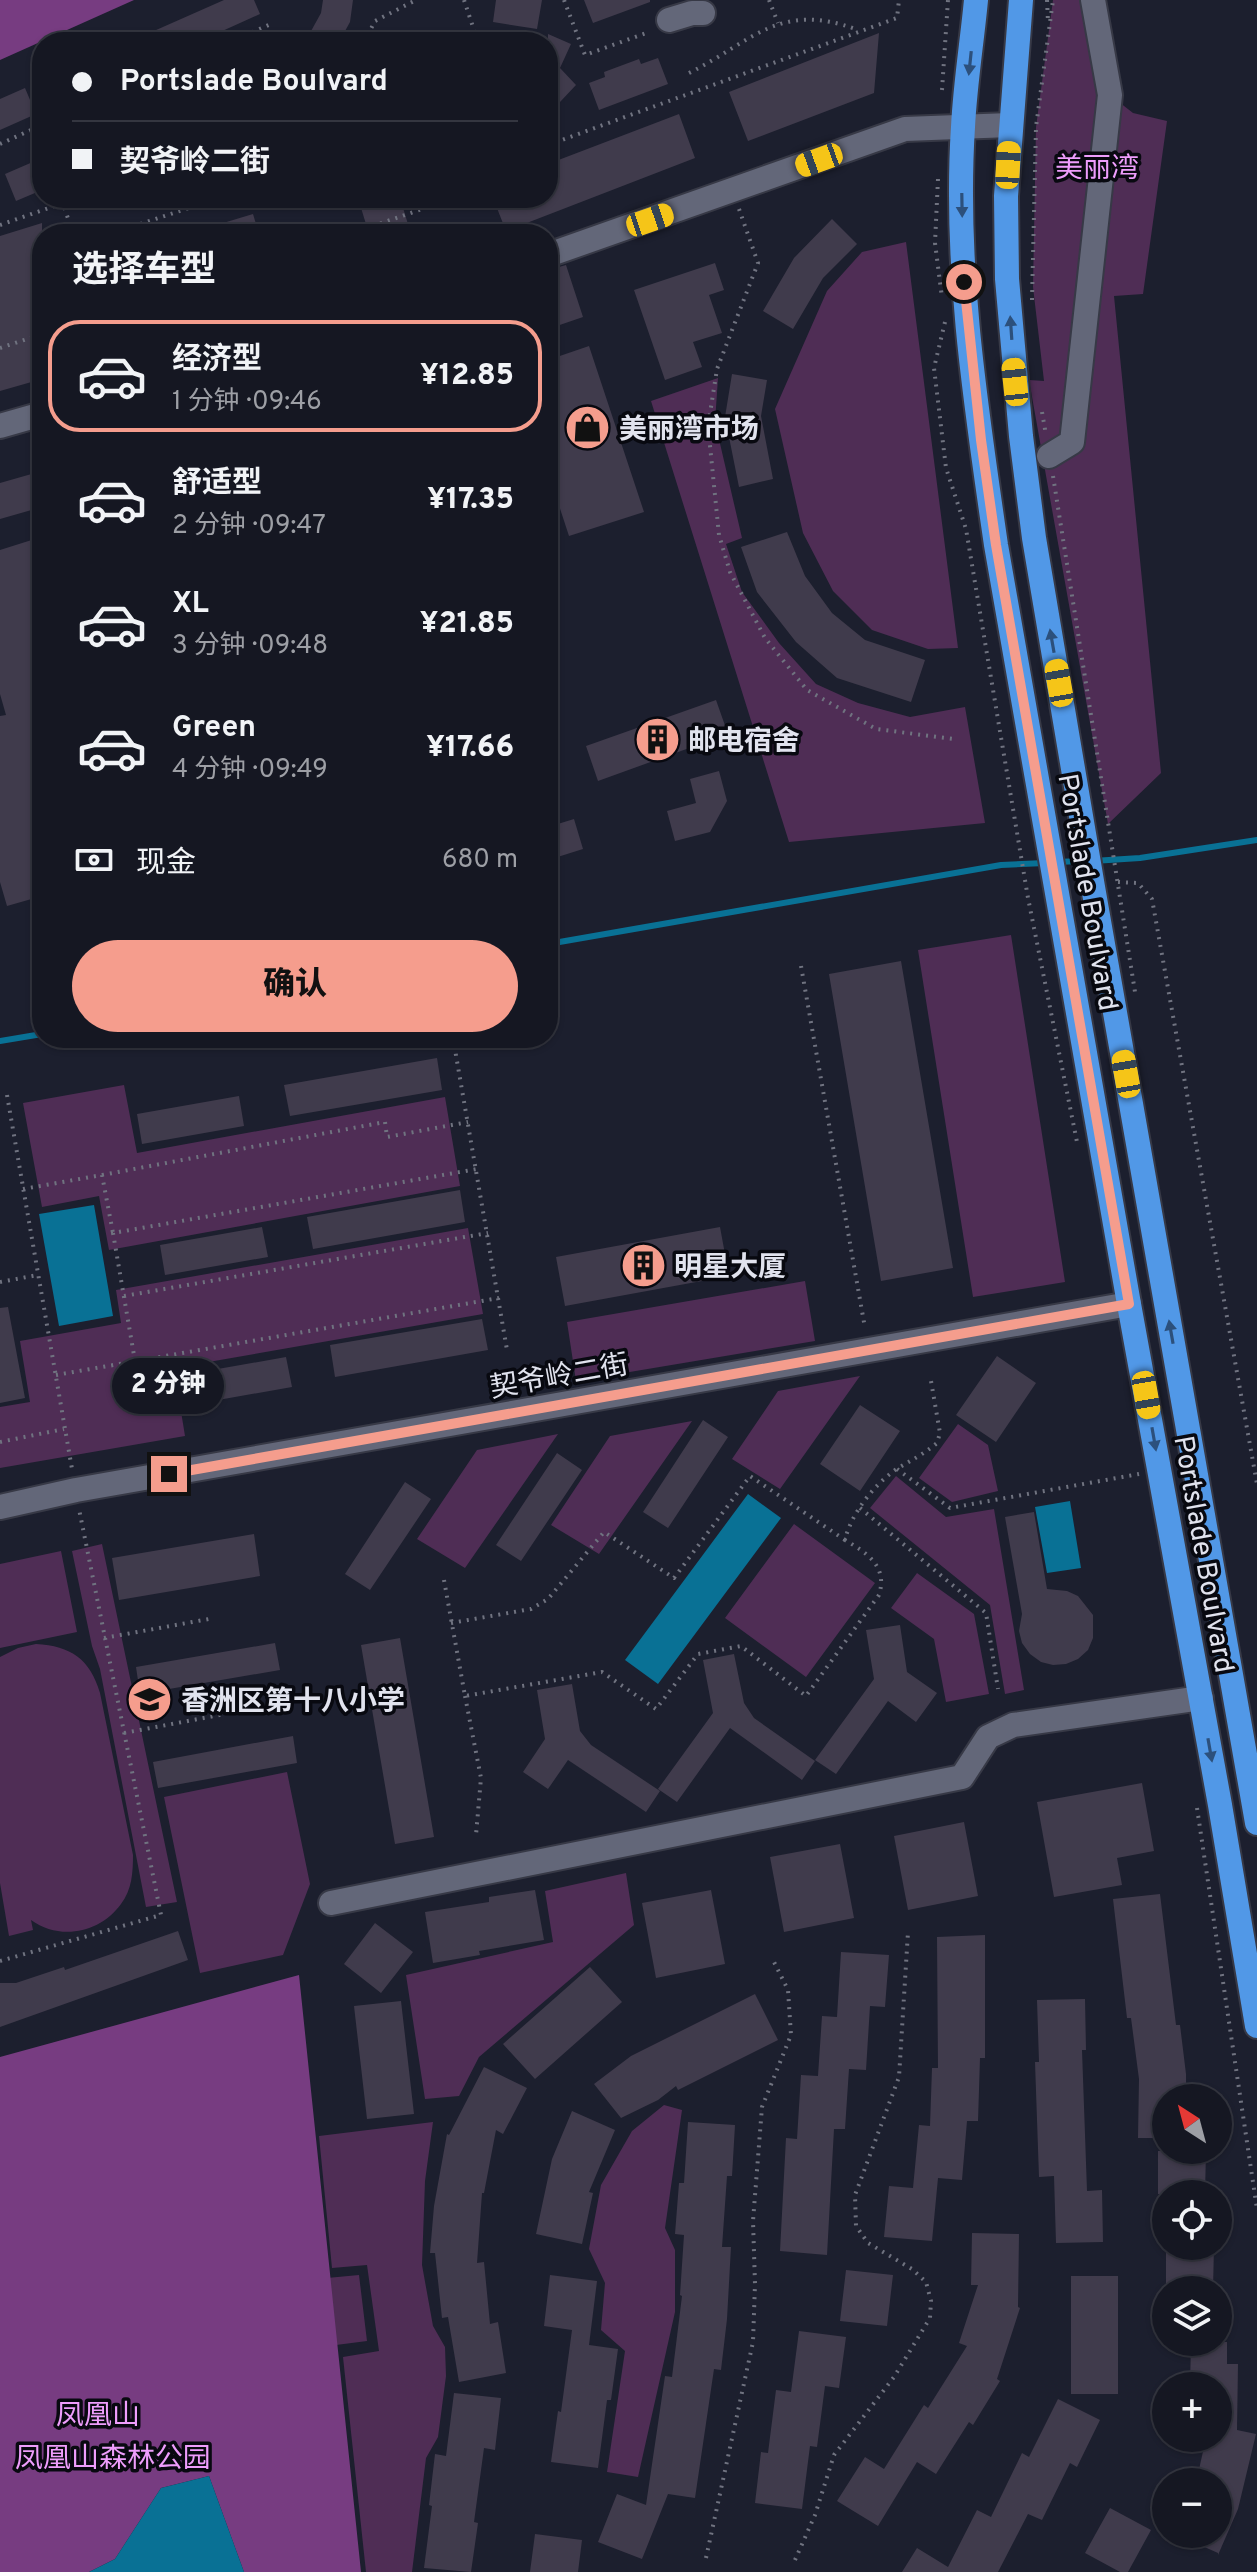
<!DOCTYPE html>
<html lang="zh">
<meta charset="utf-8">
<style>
:root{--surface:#151722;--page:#1e202a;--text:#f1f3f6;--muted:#9d9fa5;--line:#343640;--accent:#f59d8d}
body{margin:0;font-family:Overpass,"Noto Sans SC",sans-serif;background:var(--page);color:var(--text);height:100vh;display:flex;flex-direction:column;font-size:30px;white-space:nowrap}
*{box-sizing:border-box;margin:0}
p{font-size:26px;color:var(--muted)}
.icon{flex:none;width:44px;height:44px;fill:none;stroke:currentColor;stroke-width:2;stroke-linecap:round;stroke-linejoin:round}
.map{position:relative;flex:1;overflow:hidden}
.drawer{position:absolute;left:32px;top:224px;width:526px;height:824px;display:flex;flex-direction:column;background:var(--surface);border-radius:32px;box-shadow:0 2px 6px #0004,0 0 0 2px var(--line)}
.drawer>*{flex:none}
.guide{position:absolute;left:32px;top:32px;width:526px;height:176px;border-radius:32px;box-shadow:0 2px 6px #0004,0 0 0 2px var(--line);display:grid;align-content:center;height:176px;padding:0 40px;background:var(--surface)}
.needle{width:52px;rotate:324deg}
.controls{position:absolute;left:1152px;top:2084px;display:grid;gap:16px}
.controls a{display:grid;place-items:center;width:80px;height:80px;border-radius:50%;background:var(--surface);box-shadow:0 2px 6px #0004,0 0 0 2px var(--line);font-size:40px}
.end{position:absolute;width:36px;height:36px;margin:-18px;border:10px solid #f59d8d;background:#111;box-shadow:0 0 0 4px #111}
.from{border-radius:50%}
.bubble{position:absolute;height:56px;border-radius:28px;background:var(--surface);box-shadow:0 2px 6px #0004,0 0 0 2px var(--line);font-size:26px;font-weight:800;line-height:56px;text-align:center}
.car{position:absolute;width:24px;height:48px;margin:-24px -12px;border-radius:10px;box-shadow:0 0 6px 2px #0007;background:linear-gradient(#f5c518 24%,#345 0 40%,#f5c518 0 76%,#345 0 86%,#f5c518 0)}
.guide b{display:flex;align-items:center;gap:28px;height:76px;font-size:30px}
.guide b+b{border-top:2px solid var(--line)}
.guide i{width:20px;height:20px;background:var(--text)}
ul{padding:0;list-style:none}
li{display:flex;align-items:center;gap:24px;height:112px;margin:0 16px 12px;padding:0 24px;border:4px solid transparent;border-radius:32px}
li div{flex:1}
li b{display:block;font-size:30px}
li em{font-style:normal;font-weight:800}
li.current{border-color:var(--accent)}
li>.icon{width:72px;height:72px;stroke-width:1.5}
h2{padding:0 40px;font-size:36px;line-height:96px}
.pay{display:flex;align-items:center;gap:20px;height:88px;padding:0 40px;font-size:30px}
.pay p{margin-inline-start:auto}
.cta{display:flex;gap:16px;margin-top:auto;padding:16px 40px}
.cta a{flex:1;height:92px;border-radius:48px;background:var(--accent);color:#111;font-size:32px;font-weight:800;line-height:92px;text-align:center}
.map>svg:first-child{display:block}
</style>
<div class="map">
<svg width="1257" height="2572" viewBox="0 0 1257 2572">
<rect width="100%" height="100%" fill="#1c1f2e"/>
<path fill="#4f2d55" d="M1053 0H1091L1110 95 1133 113 1167 121 1143 294 1114 296 1161 773 1108 824 1029 380 1044 381 1033 287 1036 127Z
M906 242 958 648 928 649 872 630 833 591 803 533 775 409 827 291 862 252Z
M718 378 715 422 742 538 726 544 742 592 779 643 816 684 858 703 910 717 965 707 985 823 789 842 651 401Z
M1011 935 1065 1282 973 1297 918 950Z
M124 1085 137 1153 445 1097 460 1186 109 1250 99 1196 42 1207 23 1103Z
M468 1228 483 1314 174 1368 185 1436 0 1468V1407L30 1402 20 1341 121 1323 116 1290Z
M805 1281 815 1341 576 1381 567 1322Z
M860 1376 780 1489 732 1459 778 1391Z
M692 1421 599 1554 551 1525 610 1436Z
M958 1424 988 1445 998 1491 952 1502 919 1478Z
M558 1434 465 1568 417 1539 477 1450Z
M896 1476 946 1517 994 1509 1024 1690 1005 1694 990 1605 870 1508Z
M794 1524 875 1583 806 1677 725 1618Z
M102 1544 177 1902 146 1907 100 1669 92 1646 72 1551Z
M61 1551 77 1632 0 1648V1564Z
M917 1573 974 1614 989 1694 946 1702 934 1639 891 1608Z
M36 1644C71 1646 90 1659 100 1693L133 1855C133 1872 132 1890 121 1904 100 1933 60 1941 31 1920L33 1930 9 1936 0 1883V1657L18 1648Z
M287 1772 310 1884 283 1955 200 1973 164 1797Z
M626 1873 634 1925 479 2057 459 2096 425 2099 406 1975 553 1942 545 1891Z
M664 2105 682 2110 665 2228 675 2250V2312L638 2477 607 2472 625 2351 601 2330 605 2283 589 2249 601 2185 632 2131Z
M433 2122 425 2181 422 2265 433 2326 445 2347 446 2376 438 2437 426 2458 412 2572H366L343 2357 379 2351 367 2265 332 2268 319 2136Z
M359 2275 367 2341 336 2345 327 2278Z"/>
<path fill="#773c81" d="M0 0H134L0 60Z
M299 1975 361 2572H244L209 2476 161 2488 115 2559 89 2572H0V2057Z"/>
<path fill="#097195" d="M94 1205 113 1316 59 1326 39 1214Z
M748 1494 781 1518 658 1684 625 1660Z
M1070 1501 1081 1568 1047 1573 1035 1507Z
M209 2476 244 2572H89L115 2559 161 2488Z"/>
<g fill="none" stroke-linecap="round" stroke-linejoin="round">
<path stroke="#097195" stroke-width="6" d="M1093 861 1140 858 1257 840
M1057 862 1081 861
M548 944 1001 865 1045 863
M0 1041 42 1034"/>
</g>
<path fill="#403b4c" d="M224 0H254L260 14 198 42H129Z
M323 0H353L350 22 339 42H305L321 13Z
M496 0H542L537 29 493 22Z
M584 0H650V2L593 23Z
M879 33 874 93 748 141 729 92Z
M548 34 571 44 560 68 576 85 560 102 548 93Z
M658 58 668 84 599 110 589 83 605 77 604 72 639 59 641 64Z
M25 88 36 114 0 130V99Z
M679 114 695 158 506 231 493 198H548V164Z
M42 158V190L16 201 5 174Z
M358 198H400L411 234H369Z
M253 214 259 234H200V230Z
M832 219 857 244 823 278 793 329 763 311 794 258Z
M42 223V379L0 391V236Z
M715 263 724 290 709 295 722 333 693 342 702 367 665 380 634 290Z
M566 265 583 317 548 329V270Z
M589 346 644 512 569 536 548 472V360Z
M732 374 767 380 761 416 773 479 739 487 725 417Z
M42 471V507L0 519V483Z
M787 532 805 576 832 613 865 640 925 660 911 702 837 678 796 642 757 592 741 547Z
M38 538 42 552V847L35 848 42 872V896L7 906 0 882V716L6 715 0 694V550Z
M716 700 728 734 598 781 586 746Z
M719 771 727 801 710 832 675 841 667 811 696 803 690 779Z
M574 819 583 849 548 860V827Z
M901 961 953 1268 881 1281 829 974Z
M437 1058 442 1090 290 1116 284 1085Z
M239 1096 244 1126 142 1144 137 1114Z
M460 1190 465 1222 313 1249 307 1217Z
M262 1227 268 1257 165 1275 160 1245Z
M720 1227 729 1276 565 1306 556 1257Z
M8 1307 25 1398 0 1403V1308Z
M482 1319 488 1350 335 1377 330 1345Z
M997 1356 1036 1383 996 1442 956 1415Z
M286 1357 292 1387 190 1405 184 1375Z
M860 1405 900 1431 860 1491 820 1464Z
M703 1420 728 1437 668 1528 643 1512Z
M557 1453 582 1470 521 1561 496 1545Z
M405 1482 431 1499 370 1590 345 1574Z
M1034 1512 1047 1589 1067 1591 1078 1596 1093 1615V1638L1088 1650 1078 1659 1066 1664 1053 1665 1041 1662 1030 1654 1022 1643 1019 1631 1022 1614 1005 1517Z
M254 1534 260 1576 119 1600 112 1558Z
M900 1625 907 1672 937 1693 916 1722 888 1701 836 1774 815 1760 874 1679 866 1630Z
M400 1638 434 1837 395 1844 361 1645Z
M275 1643 280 1670 140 1694 136 1667Z
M734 1654 744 1703 754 1718 815 1761 802 1780 730 1728 677 1802 658 1789 713 1713 703 1660Z
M572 1684 580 1731 591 1745 660 1791 646 1812 568 1760 548 1789 523 1772 545 1739 537 1690Z
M293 1736 297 1763 158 1788 153 1762Z
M1142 1783 1154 1851 1117 1858 1122 1885 1054 1897 1037 1802Z
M964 1822 978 1896 908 1910 894 1836Z
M840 1844 854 1918 784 1932 770 1857Z
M535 1890 544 1940 479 1951 480 1955 433 1963 425 1912 489 1902V1897Z
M711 1890 725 1964 656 1978 642 1903Z
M1160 1894 1176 2025H1180L1186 2074V2098H1166V2138H1138L1139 2079 1131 2018H1127L1113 1899Z
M375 1923 413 1952 381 1993 344 1964Z
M178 1931 188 1960 0 2027V1983H16L64 1967 65 1970Z
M985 1935V2058H980L978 2121H967L962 2180 938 2178 932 2241 884 2237 889 2186 913 2188 919 2125 930 2126 932 2068H938L937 1937Z
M841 1952 889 1955 885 2007 870 2006 866 2070 849 2069 845 2129H834L827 2255 780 2251 786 2138 797 2139 801 2075 818 2076 822 2016 837 2017Z
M590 1967 622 2002 535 2079 503 2044Z
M755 1994 778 2040 678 2090 676 2086 658 2100 621 2118 594 2084 631 2056Z
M1085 1999 1086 2050H1082L1087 2191 1102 2190 1103 2242 1056 2243 1054 2176 1039 2177 1035 2062H1039L1037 2000Z
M401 2001 414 2114 367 2119 354 2006Z
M484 2067 527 2088 503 2134 496 2130 484 2193H482L477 2263 484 2262 490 2324 498 2322 506 2373 459 2382 448 2317 442 2318 435 2253H430L434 2206 447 2134 449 2135Z
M572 2111 615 2130 589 2192 593 2193 582 2244 536 2234 552 2159Z
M688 2122 735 2125 732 2176H727L722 2247H731L727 2319 721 2370 714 2369 695 2498 668 2494 642 2559 598 2542 617 2494 646 2505 665 2376 672 2377 682 2296 680 2295 684 2235 675 2234 679 2183H684Z
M1158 2151H1206L1205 2194H1158Z
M972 2233 1019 2234 1018 2307 1020 2308 997 2379 1000 2381 973 2425 969 2422 936 2474 917 2462 878 2526 837 2501 865 2457 884 2469 924 2405 928 2408 967 2346 959 2343 978 2285H971Z
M1166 2246H1214L1213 2290H1166Z
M846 2270 893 2275 887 2326 840 2321Z
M550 2275 597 2281 589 2345 618 2349 611 2400H607L598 2468 551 2462 558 2411 561 2412 572 2330 544 2326Z
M1071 2276H1118V2394H1071Z
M799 2331 846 2337 839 2388 825 2386 817 2447 810 2446 802 2509 755 2503 761 2452 768 2453 776 2390 791 2392Z
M1191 2342H1227V2364H1238L1237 2430 1256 2434 1238 2509 1218 2555V2553L1175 2534H1218V2478L1198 2474 1206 2438H1218V2386H1190Z
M454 2393 501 2398 495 2450 484 2448 474 2522 478 2523 471 2572 424 2568 432 2506 429 2505 435 2454 446 2456Z
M1058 2399 1100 2420 1077 2467 1070 2463 1042 2520 1028 2514 998 2572H902L917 2548 948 2567 977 2510 991 2517 1022 2453 1029 2457Z
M1110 2508 1151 2530 1128 2572H1120L1085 2553Z
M535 2534 582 2540 578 2572H530Z"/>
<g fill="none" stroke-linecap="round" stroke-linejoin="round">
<defs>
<path id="minor" d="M669 20 692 13H703
M548 255 905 129 1010 125
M0 426 42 414
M1049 456 1072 442 1110 95 1093 0
M0 1507 76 1490 1129 1304
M331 1903 962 1777 988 1737 1013 1725 1201 1698"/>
<path id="highway" d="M976 0C972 42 965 85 963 127 954 267 976 407 996 545L1129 1304 1220 1805 1257 2026
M1021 0 1006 196 1007 279 1021 436 1034 538 1093 887 1257 1823"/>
</defs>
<use href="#minor" stroke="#373946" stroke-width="28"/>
<use href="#highway" stroke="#373946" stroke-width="28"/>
<path stroke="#707380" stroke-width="4" stroke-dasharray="2 6" stroke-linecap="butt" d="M464 0 478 42
M564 0 585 55 649 32
M769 0 778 23
M1047 0 1048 22
M230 42 271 24
M364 42 375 21 416 0
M689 73C752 42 779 0 858 30
M942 90 948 0
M0 144 42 125
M548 145 897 18 899 0
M938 179 935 243 942 298
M739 209 758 263 717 369 708 426 719 535 730 572 765 638 807 690 876 729 954 739
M0 225 63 203 73 234
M110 234 219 198
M350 234 454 198
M1032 300 1036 127 1053 0
M945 322 934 368 946 468 966 529 1028 898 1077 1142
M0 348 42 334
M1042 412 1046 435
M1053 476 1135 992
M1118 882 1138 883 1152 899 1257 1484
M801 966 865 1328
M453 1038 507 1350
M7 1095 72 1469
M102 1175 385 1122 387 1137 468 1122
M23 1189 102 1175 113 1233
M0 1282 38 1275
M124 1296 488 1233
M135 1361 113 1233 477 1169
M56 1375 499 1298
M0 1442 64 1429
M897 1469 950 1508 1139 1474
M860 1508 986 1613 998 1689
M444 1580 465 1696 602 1672 656 1709 698 1654 741 1646 806 1696 879 1595C888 1566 867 1553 845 1540 851 1514 873 1486 895 1470 910 1461 924 1454 937 1443L940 1433 931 1381
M451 1623 531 1609 548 1599 604 1532 674 1578 750 1476 845 1540
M104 1638 209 1619
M465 1696 481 1778 476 1835
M124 1733 225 1714
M1197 1808 1257 2209
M0 1961 161 1915 79 1509
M706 2558 753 2342 755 2284 753 2221 762 2107 791 2035 788 1990 774 1962
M795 2560 815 2515 834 2455 894 2377 930 2318 931 2301 926 2282 912 2269 868 2243 856 2226 855 2195 899 2077 908 1932"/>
<use href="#minor" stroke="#636779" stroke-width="24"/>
<use href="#highway" stroke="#5198e7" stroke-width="24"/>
</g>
<defs><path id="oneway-solid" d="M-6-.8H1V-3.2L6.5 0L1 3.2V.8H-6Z" transform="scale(2)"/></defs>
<g fill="#2c507c">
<use href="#oneway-solid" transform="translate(970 63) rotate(96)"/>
<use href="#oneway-solid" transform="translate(962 205) rotate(89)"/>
<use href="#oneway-solid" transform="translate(1011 328) rotate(-94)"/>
<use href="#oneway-solid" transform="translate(1052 641) rotate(-100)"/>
<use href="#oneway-solid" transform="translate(1171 1332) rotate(-100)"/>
<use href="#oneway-solid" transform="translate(1154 1439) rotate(80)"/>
<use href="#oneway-solid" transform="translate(1210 1750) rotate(80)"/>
</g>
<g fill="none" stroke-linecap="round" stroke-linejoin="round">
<path stroke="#f59d8d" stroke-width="10" d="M169 1474 1129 1304 996 545 981 440 964 282"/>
</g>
<defs>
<symbol id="shop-disc" viewBox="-11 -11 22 22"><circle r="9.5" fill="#f59d8d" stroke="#080910"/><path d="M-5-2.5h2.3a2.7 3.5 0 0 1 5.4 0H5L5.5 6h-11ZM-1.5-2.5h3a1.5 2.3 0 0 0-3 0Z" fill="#111"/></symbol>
<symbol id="building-disc" viewBox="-11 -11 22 22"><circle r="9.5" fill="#f59d8d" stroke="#080910"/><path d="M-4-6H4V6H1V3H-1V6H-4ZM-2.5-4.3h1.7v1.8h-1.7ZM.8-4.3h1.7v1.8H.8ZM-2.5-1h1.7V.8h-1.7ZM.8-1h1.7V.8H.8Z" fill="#111"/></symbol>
<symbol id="school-disc" viewBox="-11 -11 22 22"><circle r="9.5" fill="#f59d8d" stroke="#080910"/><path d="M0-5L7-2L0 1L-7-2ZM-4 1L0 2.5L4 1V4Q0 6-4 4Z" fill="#111"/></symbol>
</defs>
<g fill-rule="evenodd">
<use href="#shop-disc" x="562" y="402" width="51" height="51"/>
<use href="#building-disc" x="632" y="714" width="51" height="51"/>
<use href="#building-disc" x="618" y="1240" width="51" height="51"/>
<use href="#school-disc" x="124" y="1674" width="51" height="51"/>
</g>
<g text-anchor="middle" stroke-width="7" stroke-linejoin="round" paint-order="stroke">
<g font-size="28" fill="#ee9dfc" stroke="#080910">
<text x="1097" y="177">美丽湾</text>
<text x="98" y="2424">凤凰山</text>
<text x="113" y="2467">凤凰山森林公园</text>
</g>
<g font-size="28" font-weight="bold" fill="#e1e3ee" stroke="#080910" text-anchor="start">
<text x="619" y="438">美丽湾市场</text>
<text x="688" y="750">邮电宿舍</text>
<text x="674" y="1276">明星大厦</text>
<text x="181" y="1710">香洲区第十八小学</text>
</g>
<g font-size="28" fill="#e1e3ee" stroke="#080910">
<text transform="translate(1089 892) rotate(80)" y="10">Portslade Boulvard</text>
<text transform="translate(559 1375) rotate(-10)" y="10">契爷岭二街</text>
<text transform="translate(1205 1554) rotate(80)" y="10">Portslade Boulvard</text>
</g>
</g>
</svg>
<div class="controls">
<a><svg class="needle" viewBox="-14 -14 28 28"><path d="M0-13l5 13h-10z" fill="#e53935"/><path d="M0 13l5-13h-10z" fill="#9d9fa5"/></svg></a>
<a><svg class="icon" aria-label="locate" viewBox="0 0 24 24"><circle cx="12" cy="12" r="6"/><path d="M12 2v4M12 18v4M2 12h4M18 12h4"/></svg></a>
<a><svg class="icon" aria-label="layers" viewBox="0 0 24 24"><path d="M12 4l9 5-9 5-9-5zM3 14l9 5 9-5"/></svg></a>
<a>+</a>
<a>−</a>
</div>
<i class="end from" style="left:964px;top:282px"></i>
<i class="end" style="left:169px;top:1474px"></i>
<div class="bubble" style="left:112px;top:1358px;width:112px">2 分钟</div>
<i class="car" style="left:819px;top:160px;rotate:250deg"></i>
<i class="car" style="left:1008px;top:165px;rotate:3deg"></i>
<i class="car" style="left:650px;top:220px;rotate:71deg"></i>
<i class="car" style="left:1015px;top:382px;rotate:354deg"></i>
<i class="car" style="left:1059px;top:683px;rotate:350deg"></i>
<i class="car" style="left:1126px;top:1074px;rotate:350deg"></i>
<i class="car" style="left:1146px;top:1395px;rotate:170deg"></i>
<div class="guide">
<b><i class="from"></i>Portslade Boulvard</b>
<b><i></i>契爷岭二街</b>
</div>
<section class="drawer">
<h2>选择车型</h2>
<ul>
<li class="current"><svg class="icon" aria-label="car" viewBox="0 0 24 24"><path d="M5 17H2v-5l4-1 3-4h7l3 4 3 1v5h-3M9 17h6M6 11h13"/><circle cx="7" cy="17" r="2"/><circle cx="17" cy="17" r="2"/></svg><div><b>经济型</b><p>1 分钟 · 09:46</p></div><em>¥12.85</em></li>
<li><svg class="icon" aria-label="car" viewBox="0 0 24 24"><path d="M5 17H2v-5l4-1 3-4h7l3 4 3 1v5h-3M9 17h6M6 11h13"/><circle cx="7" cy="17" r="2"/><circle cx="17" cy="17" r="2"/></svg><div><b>舒适型</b><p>2 分钟 · 09:47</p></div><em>¥17.35</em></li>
<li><svg class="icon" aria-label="car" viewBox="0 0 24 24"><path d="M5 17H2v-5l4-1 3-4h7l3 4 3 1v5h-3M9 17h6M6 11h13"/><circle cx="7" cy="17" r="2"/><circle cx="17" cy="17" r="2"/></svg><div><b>XL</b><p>3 分钟 · 09:48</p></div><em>¥21.85</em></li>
<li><svg class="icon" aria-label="car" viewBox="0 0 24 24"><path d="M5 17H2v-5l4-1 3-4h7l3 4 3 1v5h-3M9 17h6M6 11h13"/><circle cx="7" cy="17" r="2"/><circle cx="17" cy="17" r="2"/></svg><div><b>Green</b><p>4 分钟 · 09:49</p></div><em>¥17.66</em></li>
</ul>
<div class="pay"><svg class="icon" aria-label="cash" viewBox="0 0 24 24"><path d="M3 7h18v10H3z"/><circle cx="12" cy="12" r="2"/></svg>现金<p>680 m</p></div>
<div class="cta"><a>确认</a></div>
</section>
</div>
